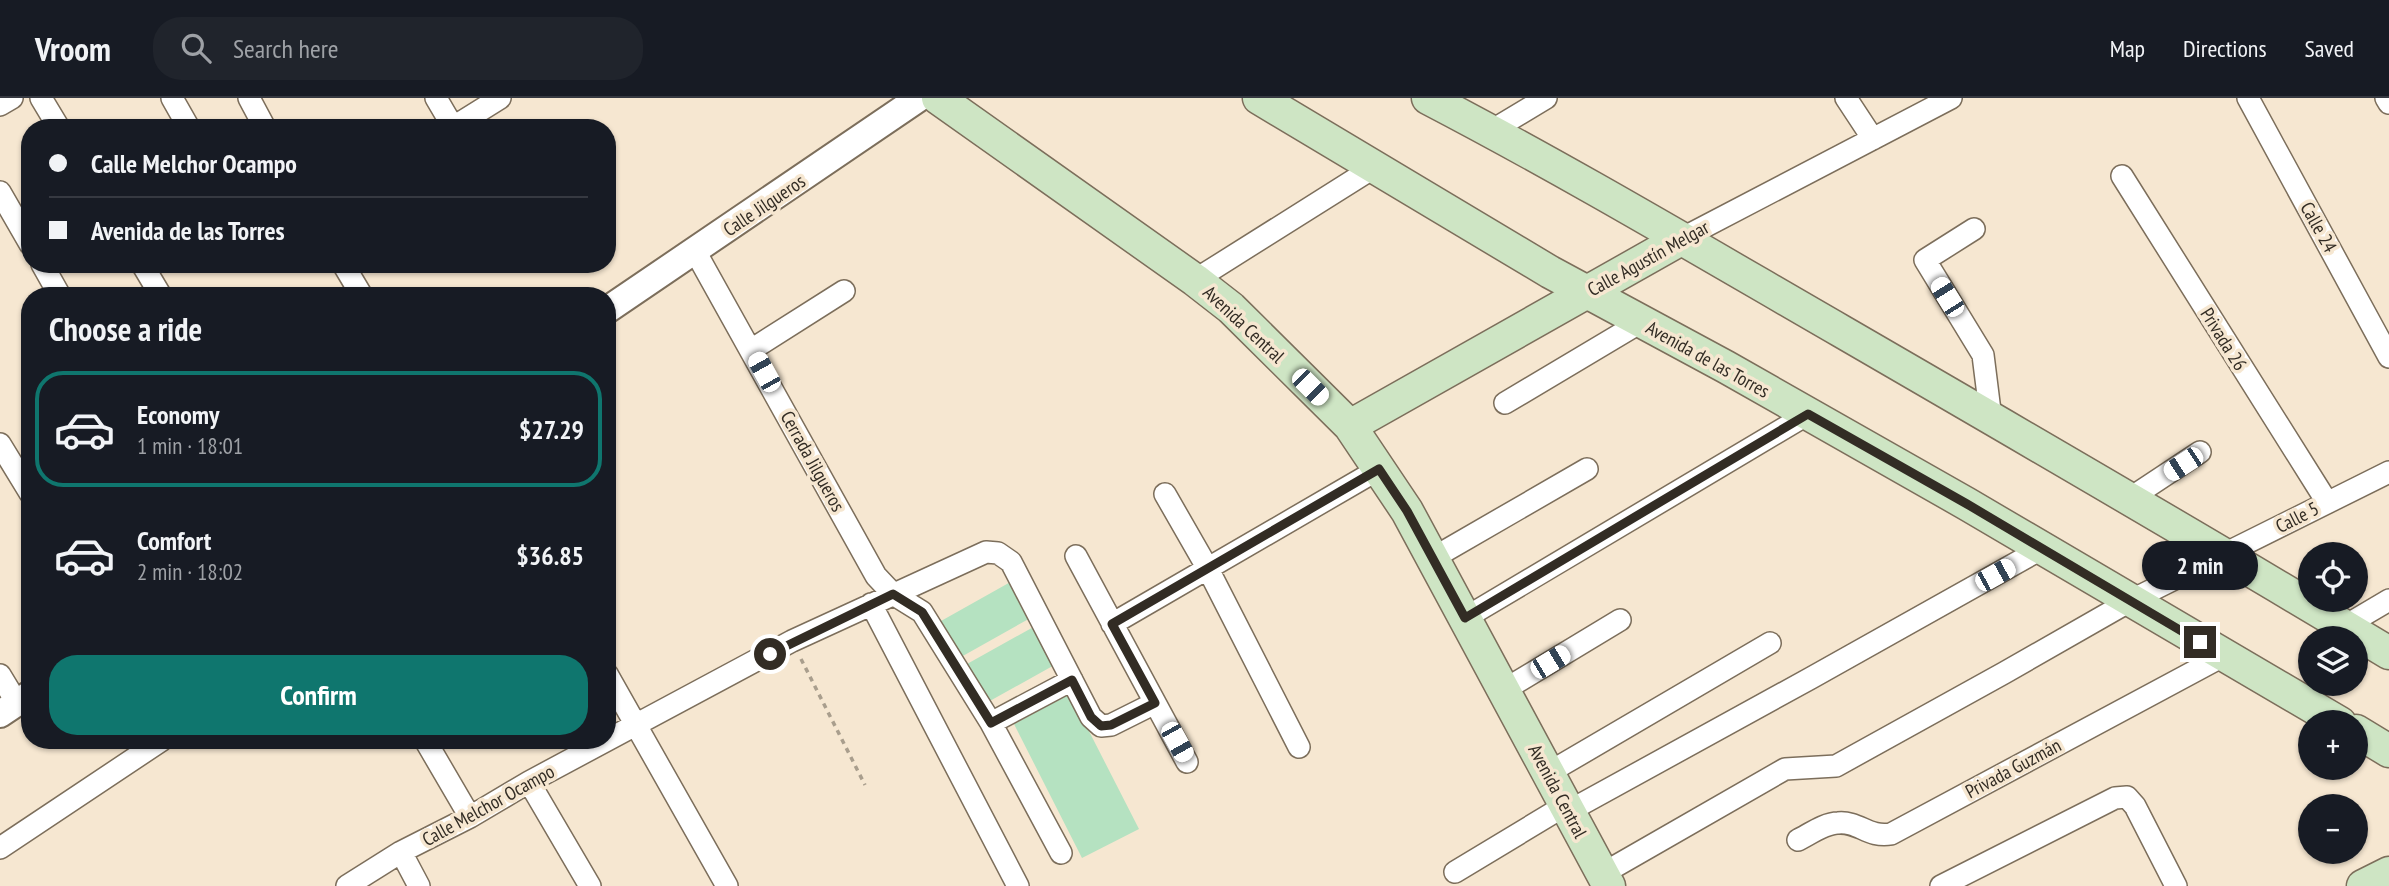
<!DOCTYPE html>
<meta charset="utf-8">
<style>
:root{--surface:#171b24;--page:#20242c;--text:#f1f3f6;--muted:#9ea1a6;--line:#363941;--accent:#0f766e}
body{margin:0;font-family:"PT Sans Narrow",sans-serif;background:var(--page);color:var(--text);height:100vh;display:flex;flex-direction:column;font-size:26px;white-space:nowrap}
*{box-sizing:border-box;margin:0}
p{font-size:23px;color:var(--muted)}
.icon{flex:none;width:38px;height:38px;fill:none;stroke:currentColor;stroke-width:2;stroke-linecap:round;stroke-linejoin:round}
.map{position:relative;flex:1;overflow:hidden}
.drawer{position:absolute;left:21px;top:189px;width:595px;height:462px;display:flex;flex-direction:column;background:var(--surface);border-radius:28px;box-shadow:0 2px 5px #0004}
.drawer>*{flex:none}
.banner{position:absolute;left:21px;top:21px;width:595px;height:154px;border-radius:28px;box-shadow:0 2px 5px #0004;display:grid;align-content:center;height:154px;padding:0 28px;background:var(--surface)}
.buttons{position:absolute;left:2298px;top:444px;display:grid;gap:14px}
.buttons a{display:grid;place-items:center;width:70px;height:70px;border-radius:50%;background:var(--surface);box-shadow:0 2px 5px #0004;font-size:35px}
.end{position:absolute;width:32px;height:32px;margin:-16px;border:9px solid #322c24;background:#fff;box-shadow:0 0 0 4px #fff}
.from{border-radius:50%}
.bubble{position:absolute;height:49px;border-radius:24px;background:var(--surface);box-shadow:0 2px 5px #0004;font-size:23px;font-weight:700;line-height:49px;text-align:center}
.car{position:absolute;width:21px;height:42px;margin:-21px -10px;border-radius:9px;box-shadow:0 0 5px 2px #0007;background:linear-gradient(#fff 24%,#345 0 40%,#fff 0 76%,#345 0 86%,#fff 0)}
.banner b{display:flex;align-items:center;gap:24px;height:66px;font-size:26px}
.banner b+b{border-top:2px solid var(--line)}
.banner i{width:18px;height:18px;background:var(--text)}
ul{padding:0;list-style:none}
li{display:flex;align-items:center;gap:21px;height:116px;margin:0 14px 10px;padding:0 14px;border:4px solid transparent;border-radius:28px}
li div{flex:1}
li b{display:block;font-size:26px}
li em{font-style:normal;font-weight:700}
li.on{border-color:var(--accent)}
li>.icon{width:63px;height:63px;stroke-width:1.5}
h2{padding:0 28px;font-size:32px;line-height:84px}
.action{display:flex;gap:14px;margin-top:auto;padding:14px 28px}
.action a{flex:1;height:80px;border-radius:28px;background:var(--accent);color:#fff;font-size:28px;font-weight:700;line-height:80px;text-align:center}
header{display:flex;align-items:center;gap:42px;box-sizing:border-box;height:98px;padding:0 35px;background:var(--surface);border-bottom:2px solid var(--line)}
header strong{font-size:33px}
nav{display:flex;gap:38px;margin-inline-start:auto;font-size:24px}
.search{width:490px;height:63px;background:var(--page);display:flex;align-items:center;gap:18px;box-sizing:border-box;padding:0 24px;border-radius:28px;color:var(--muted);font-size:26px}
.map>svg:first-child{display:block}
</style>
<header>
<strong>Vroom</strong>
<div class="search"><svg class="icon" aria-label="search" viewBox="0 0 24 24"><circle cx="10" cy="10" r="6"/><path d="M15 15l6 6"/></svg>Search here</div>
<nav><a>Map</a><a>Directions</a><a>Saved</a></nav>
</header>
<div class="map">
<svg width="2389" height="788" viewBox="0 0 2389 788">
<rect width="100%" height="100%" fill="#f6e7d1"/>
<path fill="#b5e2c1" d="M1014 482 1034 518 961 559 941 523Z
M1037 527 1058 565 988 604 967 566Z
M1070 596 1139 731 1082 760 1014 626Z"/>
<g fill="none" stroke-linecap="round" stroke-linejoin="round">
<defs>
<path id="minor" d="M41 0 59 30
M172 0 189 30
M249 0 265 30
M436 0 453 29
M1846 0 1873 41
M2248 0 2389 259
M2386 0 2389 5
M0 7 12 0
M452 30 500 0
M1491 33 1546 0
M2122 78 2327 404
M0 94 30 146
M1974 131 1925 162 1983 257 1991 321
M1681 141 1951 0
M695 153 876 478 893 496 922 514 991 625 1061 755
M42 166 60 198
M142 166 161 198
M343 166 362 198
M1195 182 1373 70
M751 252 844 193
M1505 305 1641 224
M0 346 30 395
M1165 396 1208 471 1299 649
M2129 401 2200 354
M1076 458 1187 664
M1433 460 1587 371
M871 506 1018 788
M1465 520 1808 316
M1112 526 1379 371
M2345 528 2389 502
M607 576 727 788
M0 577 17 605
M1504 592 1620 522
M991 625 1072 582
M425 642 470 719
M1548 675 1770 545
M529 684 590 788
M1569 713 1811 580 2041 451
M1798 742C1810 736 1825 725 1838 725 1859 723 1868 740 1891 736L2223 558
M0 750 162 642
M401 754 419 788
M1455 774 1566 707
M1602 776 1785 671 1836 668 2004 575 2130 503 2389 374
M347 788 401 754 470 719 529 684 792 543 986 454 998 455 1011 464 1091 619 1101 628 1111 627 1155 605
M1941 788 2115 700 2127 699 2135 708 2176 788"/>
<path id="tertiary" d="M607 212 919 0
M0 616 30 596"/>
<path id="secondary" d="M938 0 1195 182 1231 210 1350 328 1407 413 1609 788
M1259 0 1550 174 1726 269 1967 406 2340 625
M1428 0C1568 73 1704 154 1841 233 2024 339 2207 445 2389 555
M1350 328 1681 141
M2356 633 2389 653
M2363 788 2389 775"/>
</defs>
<use href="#minor" stroke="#7c6e5b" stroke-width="24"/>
<use href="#tertiary" stroke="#7c6e5b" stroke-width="30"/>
<use href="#secondary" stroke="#7c6e5b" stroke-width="35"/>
<path stroke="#a99e8d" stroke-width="3.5" stroke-dasharray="5 5" stroke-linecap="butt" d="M801 561 865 687"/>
<use href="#minor" stroke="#fff" stroke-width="21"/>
<use href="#tertiary" stroke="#fff" stroke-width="26"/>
<use href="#secondary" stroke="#cee5c4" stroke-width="32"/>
</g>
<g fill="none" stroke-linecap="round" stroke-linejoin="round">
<path stroke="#322c24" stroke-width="9" d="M770 556 893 496 922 514 991 625 1072 582 1091 619 1101 628 1111 627 1155 605 1112 526 1379 371 1407 413 1465 520 1808 316 1967 406 2200 544"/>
</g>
<g text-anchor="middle" stroke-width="7" stroke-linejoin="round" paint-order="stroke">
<g font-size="19" fill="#322c24" stroke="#f6e7d1">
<text transform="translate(764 107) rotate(-34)" y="7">Calle Jilgueros</text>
<text transform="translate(2319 129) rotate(61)" y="7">Calle 24</text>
<text transform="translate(1648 160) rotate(-29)" y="7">Calle Agustín Melgar</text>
<text transform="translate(1244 226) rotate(43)" y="7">Avenida Central</text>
<text transform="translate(2224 241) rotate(58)" y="7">Privada 26</text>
<text transform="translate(1708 261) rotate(29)" y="7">Avenida de las Torres</text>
<text transform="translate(813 363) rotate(61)" y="7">Cerrada Jilgueros</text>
<text transform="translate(2297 419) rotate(-27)" y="7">Calle 5</text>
<text transform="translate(2013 670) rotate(-28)" y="7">Privada Guzmán</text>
<text transform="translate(1558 693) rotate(62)" y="7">Avenida Central</text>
<text transform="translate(488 707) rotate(-29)" y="7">Calle Melchor Ocampo</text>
</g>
</g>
</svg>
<div class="buttons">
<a><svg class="icon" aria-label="locate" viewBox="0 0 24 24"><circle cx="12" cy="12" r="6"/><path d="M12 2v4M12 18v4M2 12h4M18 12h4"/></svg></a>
<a><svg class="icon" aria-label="layers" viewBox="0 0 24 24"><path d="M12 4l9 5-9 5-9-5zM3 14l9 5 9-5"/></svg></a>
<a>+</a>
<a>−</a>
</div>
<i class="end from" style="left:770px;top:556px"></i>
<i class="end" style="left:2200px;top:544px"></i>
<div class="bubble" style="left:2142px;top:443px;width:116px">2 min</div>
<i class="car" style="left:1947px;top:199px;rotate:328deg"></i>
<i class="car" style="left:764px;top:274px;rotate:331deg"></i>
<i class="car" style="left:1310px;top:289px;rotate:135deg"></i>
<i class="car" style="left:2183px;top:366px;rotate:237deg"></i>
<i class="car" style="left:1995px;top:477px;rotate:61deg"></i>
<i class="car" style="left:1550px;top:564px;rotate:59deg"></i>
<i class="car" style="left:1177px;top:644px;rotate:151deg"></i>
<div class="banner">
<b><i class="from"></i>Calle Melchor Ocampo</b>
<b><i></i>Avenida de las Torres</b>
</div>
<section class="drawer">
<h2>Choose a ride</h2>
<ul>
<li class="on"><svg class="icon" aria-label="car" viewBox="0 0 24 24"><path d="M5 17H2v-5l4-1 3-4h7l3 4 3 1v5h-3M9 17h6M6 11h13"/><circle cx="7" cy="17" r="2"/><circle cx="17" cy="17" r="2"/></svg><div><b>Economy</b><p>1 min · 18:01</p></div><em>$27.29</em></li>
<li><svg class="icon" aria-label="car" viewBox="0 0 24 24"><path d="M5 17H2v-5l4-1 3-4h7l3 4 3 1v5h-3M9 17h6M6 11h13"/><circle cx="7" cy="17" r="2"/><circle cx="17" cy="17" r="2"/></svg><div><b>Comfort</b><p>2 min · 18:02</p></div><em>$36.85</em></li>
</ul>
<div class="action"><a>Confirm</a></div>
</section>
</div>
